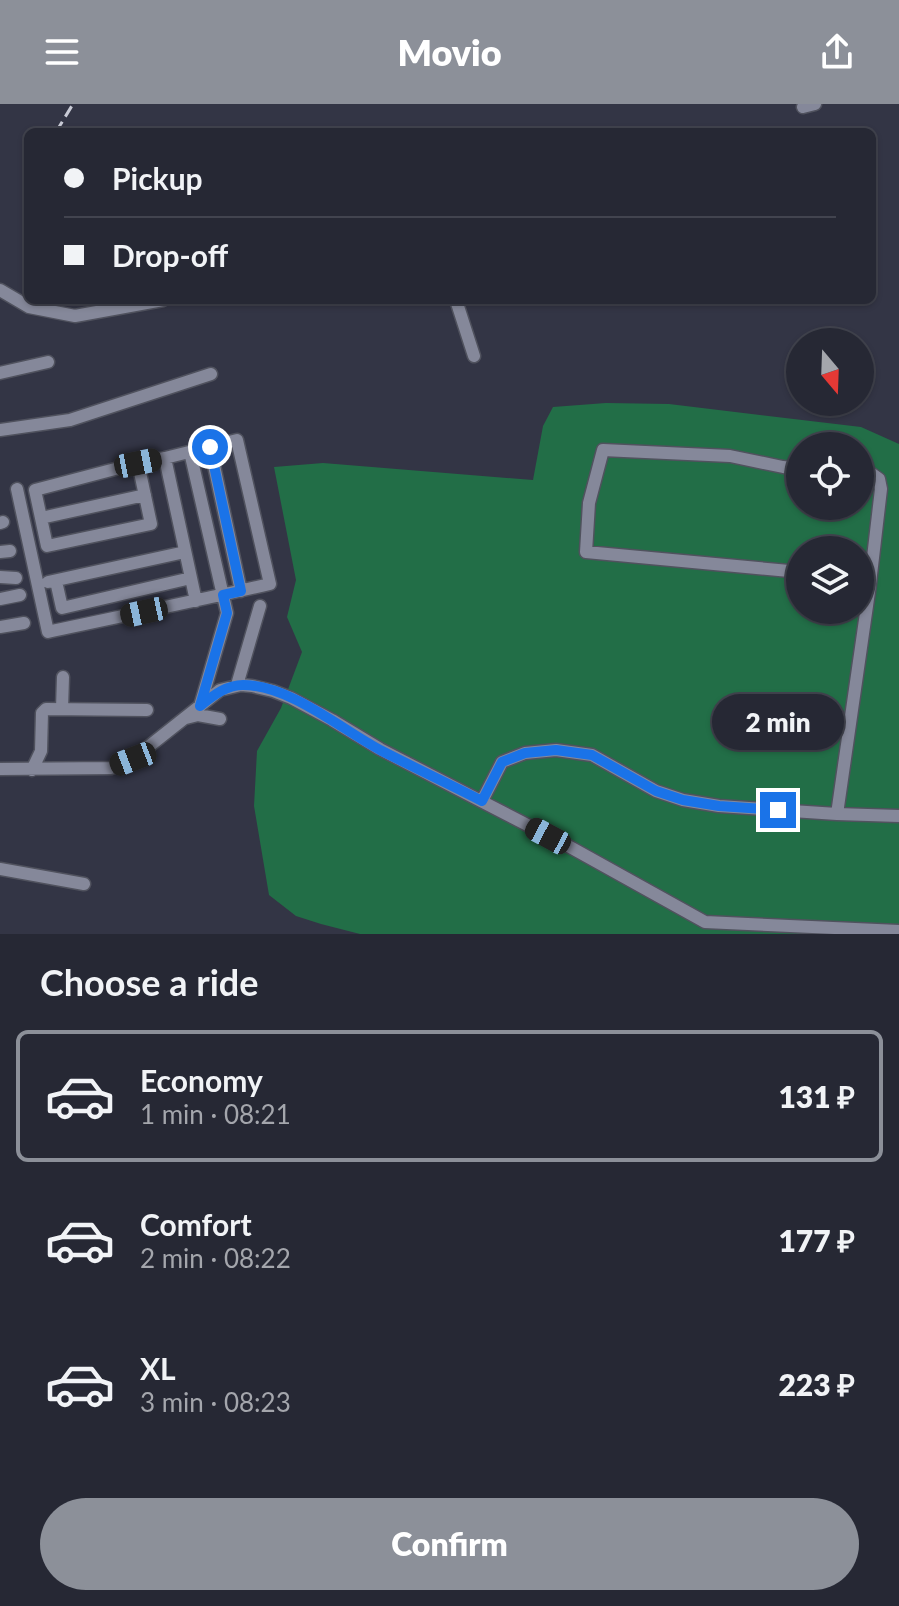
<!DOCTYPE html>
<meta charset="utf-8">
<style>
:root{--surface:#262834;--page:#2e303c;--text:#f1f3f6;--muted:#a4a6ac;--line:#42444f;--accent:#8c9099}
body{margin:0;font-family:Lato,sans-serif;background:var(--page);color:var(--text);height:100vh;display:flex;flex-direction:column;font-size:30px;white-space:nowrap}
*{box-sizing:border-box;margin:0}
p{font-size:26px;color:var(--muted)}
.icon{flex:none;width:44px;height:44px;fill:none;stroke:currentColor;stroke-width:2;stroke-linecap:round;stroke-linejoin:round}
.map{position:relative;height:830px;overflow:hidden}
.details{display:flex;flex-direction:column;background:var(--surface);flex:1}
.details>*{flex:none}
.guide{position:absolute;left:24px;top:24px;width:852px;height:176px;border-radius:12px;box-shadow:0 2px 6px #0004,0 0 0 2px var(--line);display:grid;align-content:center;height:176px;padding:0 40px;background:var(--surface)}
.needle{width:52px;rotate:161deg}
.buttons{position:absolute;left:786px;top:224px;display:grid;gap:16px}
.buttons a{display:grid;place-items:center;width:88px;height:88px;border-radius:50%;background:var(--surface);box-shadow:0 2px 6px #0004,0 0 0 2px var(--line);font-size:40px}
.end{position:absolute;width:36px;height:36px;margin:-18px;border:10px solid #1a73e8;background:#fff;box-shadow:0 0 0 4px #fff}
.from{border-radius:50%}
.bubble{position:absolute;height:56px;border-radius:28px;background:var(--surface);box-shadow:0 2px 6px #0004,0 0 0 2px var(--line);font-size:26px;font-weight:800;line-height:56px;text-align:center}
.car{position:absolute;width:24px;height:48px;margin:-24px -12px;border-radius:10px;box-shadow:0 0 6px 2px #0007;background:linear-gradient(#222 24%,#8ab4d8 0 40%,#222 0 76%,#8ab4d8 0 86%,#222 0)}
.guide b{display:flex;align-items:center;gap:28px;height:76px;font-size:30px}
.guide b+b{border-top:2px solid var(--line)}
.guide i{width:20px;height:20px;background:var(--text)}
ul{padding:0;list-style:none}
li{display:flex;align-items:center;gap:24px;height:132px;margin:0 16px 12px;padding:0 24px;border:4px solid transparent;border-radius:12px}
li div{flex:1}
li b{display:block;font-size:30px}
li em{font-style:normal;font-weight:800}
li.active{border-color:var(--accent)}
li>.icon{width:72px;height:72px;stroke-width:1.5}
h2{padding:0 40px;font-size:36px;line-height:96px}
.cta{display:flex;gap:16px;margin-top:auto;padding:16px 40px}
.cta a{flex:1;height:92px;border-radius:48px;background:var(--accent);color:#fff;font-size:32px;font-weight:800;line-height:92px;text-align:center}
header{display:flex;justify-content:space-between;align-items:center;height:104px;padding:0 40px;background:var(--accent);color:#fff;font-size:36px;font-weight:800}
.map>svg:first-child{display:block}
</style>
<header><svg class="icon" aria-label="menu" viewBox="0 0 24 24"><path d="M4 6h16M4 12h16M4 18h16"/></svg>Movio<svg class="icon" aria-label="share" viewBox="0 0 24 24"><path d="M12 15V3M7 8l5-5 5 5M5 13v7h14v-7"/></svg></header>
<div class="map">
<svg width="899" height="830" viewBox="0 0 899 830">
<rect width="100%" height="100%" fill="#333545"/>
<path fill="#226e47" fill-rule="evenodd" d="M606 299 669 300 861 323 899 340V830H360L321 820 296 812 269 791 254 702 257 647 281 604 302 548 287 513 296 476 274 363 323 359 533 376 543 322 553 303ZM800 342H860V402H800ZM800 446H860V506H800Z"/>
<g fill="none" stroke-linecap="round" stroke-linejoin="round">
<defs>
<path id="minor" d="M803 3 815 0
M0 186 29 203 75 212 163 196
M456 196 474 252
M0 269 48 258
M0 326 70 316 211 270
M210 343 241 487
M190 348 227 509 200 602
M138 359 151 420 47 442 35 386 138 359 165 354
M800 365 783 363 730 352 603 346 589 399 586 448 800 468
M17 385 48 528C122 512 196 497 270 480L237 336 165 354 196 497
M41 414 145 391
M0 419 3 418
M0 448 10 447
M0 473 16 474
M56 477 62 504 191 474
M48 478 185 448
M0 495 20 491
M0 523 24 519
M237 581 260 502
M62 605 63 573
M186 614 198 611 220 615
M0 665 111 664 133 655 220 586 241 581 252 582 273 587 291 594 332 616 380 645 570 743 705 818 899 827
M32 666 41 647 42 609 46 605 147 606
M482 697 502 658 525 649 556 646 592 651 656 687 683 696 719 702 837 710 899 712
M837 710 869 488 881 385 879 375 872 370 860 369
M0 765 84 780"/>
</defs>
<use href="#minor" stroke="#50525e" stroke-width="15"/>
<use href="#minor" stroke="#85889a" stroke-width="12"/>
<path stroke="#c8cad5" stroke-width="3" stroke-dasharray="12 6" stroke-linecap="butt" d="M56 28 73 0
M24 83 28 76"/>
</g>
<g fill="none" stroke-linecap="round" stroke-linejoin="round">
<path stroke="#1a73e8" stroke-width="10" d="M210 343 241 487 223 491 227 509 200 602C213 592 226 581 243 581 290 581 342 626 382 647 415 664 449 680 482 697L502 658 525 649 556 646 592 651 656 687 683 696 719 702 778 706"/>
</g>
</svg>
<div class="buttons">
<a><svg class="needle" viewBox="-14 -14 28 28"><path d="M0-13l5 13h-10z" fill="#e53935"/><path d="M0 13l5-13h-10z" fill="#a4a6ac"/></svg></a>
<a><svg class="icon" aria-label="locate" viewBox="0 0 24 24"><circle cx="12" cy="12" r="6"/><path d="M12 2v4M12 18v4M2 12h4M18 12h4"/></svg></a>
<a><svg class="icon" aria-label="layers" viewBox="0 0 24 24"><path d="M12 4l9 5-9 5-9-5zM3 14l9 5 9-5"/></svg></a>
</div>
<i class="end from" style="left:210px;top:343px"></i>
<i class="end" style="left:778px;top:706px"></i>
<div class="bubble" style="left:712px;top:590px;width:132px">2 min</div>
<i class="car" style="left:138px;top:359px;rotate:79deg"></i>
<i class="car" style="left:144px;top:508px;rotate:258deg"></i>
<i class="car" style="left:133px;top:655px;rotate:249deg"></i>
<i class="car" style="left:548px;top:732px;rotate:298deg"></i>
<div class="guide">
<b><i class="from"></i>Pickup</b>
<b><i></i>Drop-off</b>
</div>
</div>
<section class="details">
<h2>Choose a ride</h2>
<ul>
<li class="active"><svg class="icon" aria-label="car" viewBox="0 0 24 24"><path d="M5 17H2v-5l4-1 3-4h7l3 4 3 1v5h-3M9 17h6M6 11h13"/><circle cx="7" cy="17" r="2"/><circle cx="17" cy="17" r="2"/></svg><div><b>Economy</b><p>1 min · 08:21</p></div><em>131 ₽</em></li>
<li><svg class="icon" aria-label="car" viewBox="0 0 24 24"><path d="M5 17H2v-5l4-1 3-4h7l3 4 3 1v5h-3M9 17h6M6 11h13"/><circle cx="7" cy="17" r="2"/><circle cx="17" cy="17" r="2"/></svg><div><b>Comfort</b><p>2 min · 08:22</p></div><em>177 ₽</em></li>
<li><svg class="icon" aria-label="car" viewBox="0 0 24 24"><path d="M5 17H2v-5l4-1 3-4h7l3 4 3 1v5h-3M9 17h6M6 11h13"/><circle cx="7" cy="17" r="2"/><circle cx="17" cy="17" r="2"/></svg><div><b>XL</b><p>3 min · 08:23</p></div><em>223 ₽</em></li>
</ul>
<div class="cta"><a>Confirm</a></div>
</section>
